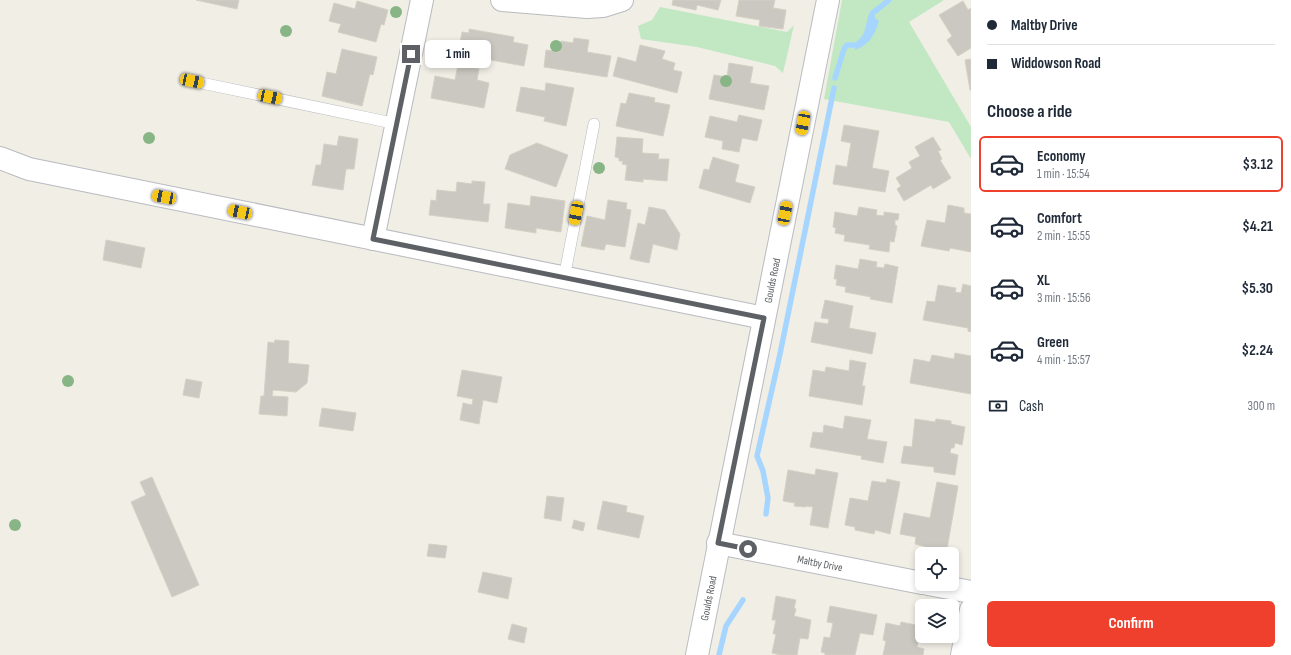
<!DOCTYPE html>
<meta charset="utf-8">
<style>
:root{--surface:#fff;--page:#f6f6f7;--text:#1f2937;--muted:#747a83;--line:#e0e1e3;--accent:#ee402c}
body{margin:0;font-family:"Sofia Sans Condensed",sans-serif;background:var(--page);color:var(--text);height:100vh;display:flex;flex-direction:column;font-size:15px;white-space:nowrap}
*{box-sizing:border-box;margin:0}
p{font-size:13px;color:var(--muted)}
.icon{flex:none;width:22px;height:22px;fill:none;stroke:currentColor;stroke-width:2;stroke-linecap:round;stroke-linejoin:round}
.map{position:relative;flex:1;overflow:hidden}
.sheet{display:flex;flex-direction:column;background:var(--surface);width:320px}
.sheet>*{flex:none}
.guide{display:grid;align-content:center;height:88px;padding:0 16px;background:var(--surface)}
.fabs{position:absolute;left:915px;top:547px;display:grid;gap:8px}
.fabs a{display:grid;place-items:center;width:44px;height:44px;border-radius:6px;background:var(--surface);box-shadow:0 2px 6px #0003;font-size:20px}
.end{position:absolute;width:18px;height:18px;margin:-9px;border:5px solid #5d6166;background:#fff;box-shadow:0 0 0 2px #fff}
.from{border-radius:50%}
.bubble{position:absolute;height:28px;border-radius:6px;background:var(--surface);box-shadow:0 2px 6px #0003;font-size:13px;font-weight:700;line-height:28px;text-align:center}
.car{position:absolute;width:12px;height:24px;margin:-12px -6px;border-radius:5px;box-shadow:0 0 3px 1px #0007;background:linear-gradient(#f5c518 24%,#345 0 40%,#f5c518 0 76%,#345 0 86%,#f5c518 0)}
.guide b{display:flex;align-items:center;gap:14px;height:38px;font-size:15px}
.guide b+b{border-top:1px solid var(--line)}
.guide i{width:10px;height:10px;background:var(--text)}
ul{padding:0;list-style:none}
li{display:flex;align-items:center;gap:12px;height:56px;margin:0 8px 6px;padding:0 8px;border:2px solid transparent;border-radius:6px}
li div{flex:1}
li b{display:block;font-size:15px}
li em{font-style:normal;font-weight:700}
li.active{border-color:var(--accent)}
li>.icon{width:36px;height:36px;stroke-width:1.5}
h2{padding:0 16px;font-size:18px;line-height:48px}
.pay{display:flex;align-items:center;gap:10px;height:44px;padding:0 16px;font-size:15px}
.pay p{margin-inline-start:auto}
.primary-button{display:flex;gap:8px;margin-top:auto;padding:8px 16px}
.primary-button a{flex:1;height:46px;border-radius:6px;background:var(--accent);color:#fff;font-size:16px;font-weight:700;line-height:46px;text-align:center}
main{display:flex;flex:1;min-height:0}
.map>svg:first-child{display:block}
</style>
<main>
<div class="map">
<svg width="971" height="655" viewBox="0 0 971 655">
<rect width="100%" height="100%" fill="#f0eee5"/>
<path fill="#c1e8c2" d="M842 0H944L909 22 971 127V159L949 122 824 99Z
M660 7 787 32 794 25 783 73 775 66 697 47 641 39 638 26 652 20Z"/>
<path fill="#a6d6ff" d="M871 10 874 12 875 18 879 21C875 35 869 45 855 50L854 45C857 40 862 38 864 32 867 25 867 16 871 10Z"/>
<g fill="none" stroke-linecap="round" stroke-linejoin="round">
<path stroke="#a6d6ff" stroke-width="5.5" d="M874 12 889 0
M835 78 844 49 847 45H854
M766 514 768 498 763 471 757 456 780 354 834 88
M719 655 726 626 743 600"/>
</g>
<path fill="#cbc8c2" stroke="#d5d0c3" d="M196 0H239L237 9Z
M673 0H721L718 10 697 5 696 10 672 5Z
M739 0H775L773 8 786 10 783 29 759 26 760 20 736 16Z
M357 1 388 10 384 25 381 24 376 42 338 32 341 24 329 21 334 3 355 9Z
M963 1 968 10 971 8V48L958 56 947 40 952 36 939 15Z
M469 29 514 37 513 42 528 45 524 66 458 54 462 32 469 33Z
M574 38 589 40 587 52 611 56 607 77 544 67 546 50 559 52 561 41 573 43Z
M640 45 665 51 662 59 675 63 673 70 682 72 677 93 613 76 618 57 636 62Z
M342 49 377 57 373 75 370 74 362 106 322 96 327 72 336 74Z
M971 59V90H970L965 60Z
M729 63 753 67 750 83 769 86 764 110 709 99 714 75 727 77Z
M458 65 479 69 477 80 489 83 484 108 431 98 435 76 455 80Z
M546 83 574 88 566 126 544 121 545 117 516 111 521 87 545 91Z
M629 93 655 98 654 102 670 105 663 136 616 126 621 103 626 104Z
M739 115 762 120 757 141 742 138 739 152 722 149 723 141 705 137 710 116 737 122Z
M844 125 879 131 872 168 889 171 885 192 833 184 836 165 847 167 851 143 841 141Z
M339 136 358 139 354 169H346L343 190 312 185 316 165H321L324 144 337 146Z
M617 137 643 139 642 153 659 154 658 159H669L667 181 643 179V182L625 180 627 165 622 164 623 161H619V158L615 157Z
M933 137 941 150 938 151 942 159 940 160 951 178 933 189 931 185 904 201 897 189 901 186 896 178 912 168 909 162 920 156 915 147Z
M537 143 568 155 556 187 505 169 510 155Z
M713 157 739 165 735 182 755 187 750 203 699 188 704 169 709 170Z
M472 181 485 182 483 204H490L488 222 429 215 431 200 436 201 437 190 456 192 457 182 472 184Z
M531 196 565 201 561 232 536 228V233L505 228 508 203 530 206Z
M608 200 627 203 626 209 631 210 625 247 606 244 604 250 581 246 587 216 605 220Z
M948 205 964 208V213L971 214V252L950 248 949 251 921 246 927 220 945 223Z
M649 207 665 210 680 234 677 250 653 244 649 263 630 259 638 223 645 225Z
M859 207 877 210 876 215 884 216V212L899 214 898 220H895V225L897 226 894 242 890 241 889 252 869 249 870 245 844 241 845 235 835 233 836 228 833 227 835 212 857 216Z
M106 240 145 248 141 268 103 260Z
M860 259 877 262 876 267 884 268 885 264 898 267 892 303 870 299 871 297 845 292 846 287 836 285 837 279H834L836 265 858 269Z
M963 284 971 286V332L968 331V328L923 320 927 301 935 302 938 285 956 288 955 292 961 293Z
M825 300 853 306 849 328 876 333 872 354 811 342 815 322 828 324 829 319 821 318Z
M275 340 289 341 288 363 309 365 307 383 296 392 273 390 272 396 288 397 287 416 259 414 261 396H264L268 342 274 343Z
M955 353 971 356V394L910 383 914 359 930 362 932 355 954 359Z
M850 360 866 363 862 386H865L862 405 809 396 813 370 825 372 826 367 849 371Z
M462 370 502 377 497 403 483 400 479 424 460 420 463 403 472 405 473 399 457 396Z
M186 379 202 382 199 398 183 395Z
M322 408 356 413 353 431 319 426Z
M845 416 871 420 867 439 887 442 883 463 861 459 862 456 810 447 813 432 823 433 824 425 843 429Z
M915 419 935 422 936 419 951 421V424L965 427 962 445 955 443 954 448H951L950 453 958 455 955 475 934 472V467L901 463 904 446 912 447Z
M816 469 838 473 828 528 810 525 813 507 806 506V507L794 506 795 503 783 501 788 470 815 475Z
M152 477 199 585 172 597 131 502 146 495 140 482Z
M887 479 900 482 890 534 875 530 874 534 855 530V527L845 525 850 498 868 501 872 481 886 483Z
M937 482 958 486 947 549 939 548V550L915 544 916 537 900 534 904 513 930 518Z
M547 496 564 498 561 521 544 518Z
M603 501 627 506 626 512 644 516 639 538 597 529Z
M574 520 585 523 583 531 572 528Z
M429 544 447 546 445 558 427 556Z
M483 572 512 578 508 599 478 592Z
M776 596 796 600 794 608 796 609 794 616 811 620 808 639 800 638 797 655H780L772 653 776 634H773L776 620H772Z
M830 606 877 615 873 635 860 633 855 655H825V653L821 652 824 637 830 638 833 623 827 622Z
M901 622 921 626 917 647 924 649 923 655H883L886 641 883 640 886 623 900 626Z
M512 624 527 628 524 643 508 639Z"/>
<g fill="none" stroke-linecap="round" stroke-linejoin="round">
<defs>
<path id="lane" d="M192 81 397 124
M564 278 594 124"/>
<g id="street">
<path d="M502 0 587 7 603 6 622 0"/>
<path d="M0 158 29 169 764 318"/>
<path d="M373 239 422 0"/>
<path id="s1" d="M718 543 922 583"/>
<path d="M928 584 971 592"/>
<path d="M962 655 971 610"/>
</g>
<g id="secondary">
<path id="s2" d="M697 655 828 0"/>
</g>
</defs>
<use href="#lane" stroke="#b8bbbf" stroke-width="12"/>
<use href="#street" stroke="#b8bbbf" stroke-width="24"/>
<use href="#secondary" stroke="#b8bcc1" stroke-width="24"/>
<use href="#lane" stroke="#fff" stroke-width="11"/>
<use href="#street" stroke="#fff" stroke-width="22"/>
<use href="#secondary" stroke="#fff" stroke-width="22"/>
</g>
<g fill="#88b586">
<circle cx="396" cy="12" r="6"/>
<circle cx="286" cy="31" r="6"/>
<circle cx="556" cy="46" r="6"/>
<circle cx="726" cy="81" r="6"/>
<circle cx="149" cy="138" r="6"/>
<circle cx="599" cy="168" r="6"/>
<circle cx="68" cy="381" r="6"/>
<circle cx="15" cy="525" r="6"/>
</g>
<g fill="none" stroke-linecap="round" stroke-linejoin="round">
<path stroke="#5d6166" stroke-width="5" d="M411 54 373 239 764 318 718 543 748 549"/>
</g>
<g text-anchor="middle" stroke-width="3" stroke-linejoin="round" paint-order="stroke">
<g font-size="11" fill="#5d6166" stroke="#fff">
<text dy="4" stroke="none"><textPath href="#s2" startOffset="382">Goulds Road</textPath></text>
<text dy="4" stroke="none"><textPath href="#s1" startOffset="104">Maltby Drive</textPath></text>
<text dy="4" stroke="none"><textPath href="#s2" startOffset="58">Goulds Road</textPath></text>
</g>
</g>
</svg>
<div class="fabs">
<a><svg class="icon" aria-label="locate" viewBox="0 0 24 24"><circle cx="12" cy="12" r="6"/><path d="M12 2v4M12 18v4M2 12h4M18 12h4"/></svg></a>
<a><svg class="icon" aria-label="layers" viewBox="0 0 24 24"><path d="M12 4l9 5-9 5-9-5zM3 14l9 5 9-5"/></svg></a>
</div>
<i class="end from" style="left:748px;top:549px"></i>
<i class="end" style="left:411px;top:54px"></i>
<div class="bubble" style="left:425px;top:40px;width:66px">1 min</div>
<i class="car" style="left:192px;top:81px;rotate:102deg"></i>
<i class="car" style="left:270px;top:97px;rotate:102deg"></i>
<i class="car" style="left:803px;top:123px;rotate:191deg"></i>
<i class="car" style="left:164px;top:197px;rotate:281deg"></i>
<i class="car" style="left:240px;top:212px;rotate:282deg"></i>
<i class="car" style="left:576px;top:213px;rotate:191deg"></i>
<i class="car" style="left:785px;top:213px;rotate:11deg"></i>
</div>
<section class="sheet">
<div class="guide">
<b><i class="from"></i>Maltby Drive</b>
<b><i></i>Widdowson Road</b>
</div>
<h2>Choose a ride</h2>
<ul>
<li class="active"><svg class="icon" aria-label="car" viewBox="0 0 24 24"><path d="M5 17H2v-5l4-1 3-4h7l3 4 3 1v5h-3M9 17h6M6 11h13"/><circle cx="7" cy="17" r="2"/><circle cx="17" cy="17" r="2"/></svg><div><b>Economy</b><p>1 min · 15:54</p></div><em>$3.12</em></li>
<li><svg class="icon" aria-label="car" viewBox="0 0 24 24"><path d="M5 17H2v-5l4-1 3-4h7l3 4 3 1v5h-3M9 17h6M6 11h13"/><circle cx="7" cy="17" r="2"/><circle cx="17" cy="17" r="2"/></svg><div><b>Comfort</b><p>2 min · 15:55</p></div><em>$4.21</em></li>
<li><svg class="icon" aria-label="car" viewBox="0 0 24 24"><path d="M5 17H2v-5l4-1 3-4h7l3 4 3 1v5h-3M9 17h6M6 11h13"/><circle cx="7" cy="17" r="2"/><circle cx="17" cy="17" r="2"/></svg><div><b>XL</b><p>3 min · 15:56</p></div><em>$5.30</em></li>
<li><svg class="icon" aria-label="car" viewBox="0 0 24 24"><path d="M5 17H2v-5l4-1 3-4h7l3 4 3 1v5h-3M9 17h6M6 11h13"/><circle cx="7" cy="17" r="2"/><circle cx="17" cy="17" r="2"/></svg><div><b>Green</b><p>4 min · 15:57</p></div><em>$2.24</em></li>
</ul>
<div class="pay"><svg class="icon" aria-label="cash" viewBox="0 0 24 24"><path d="M3 7h18v10H3z"/><circle cx="12" cy="12" r="2"/></svg>Cash<p>300 m</p></div>
<div class="primary-button"><a>Confirm</a></div>
</section>
</main>
